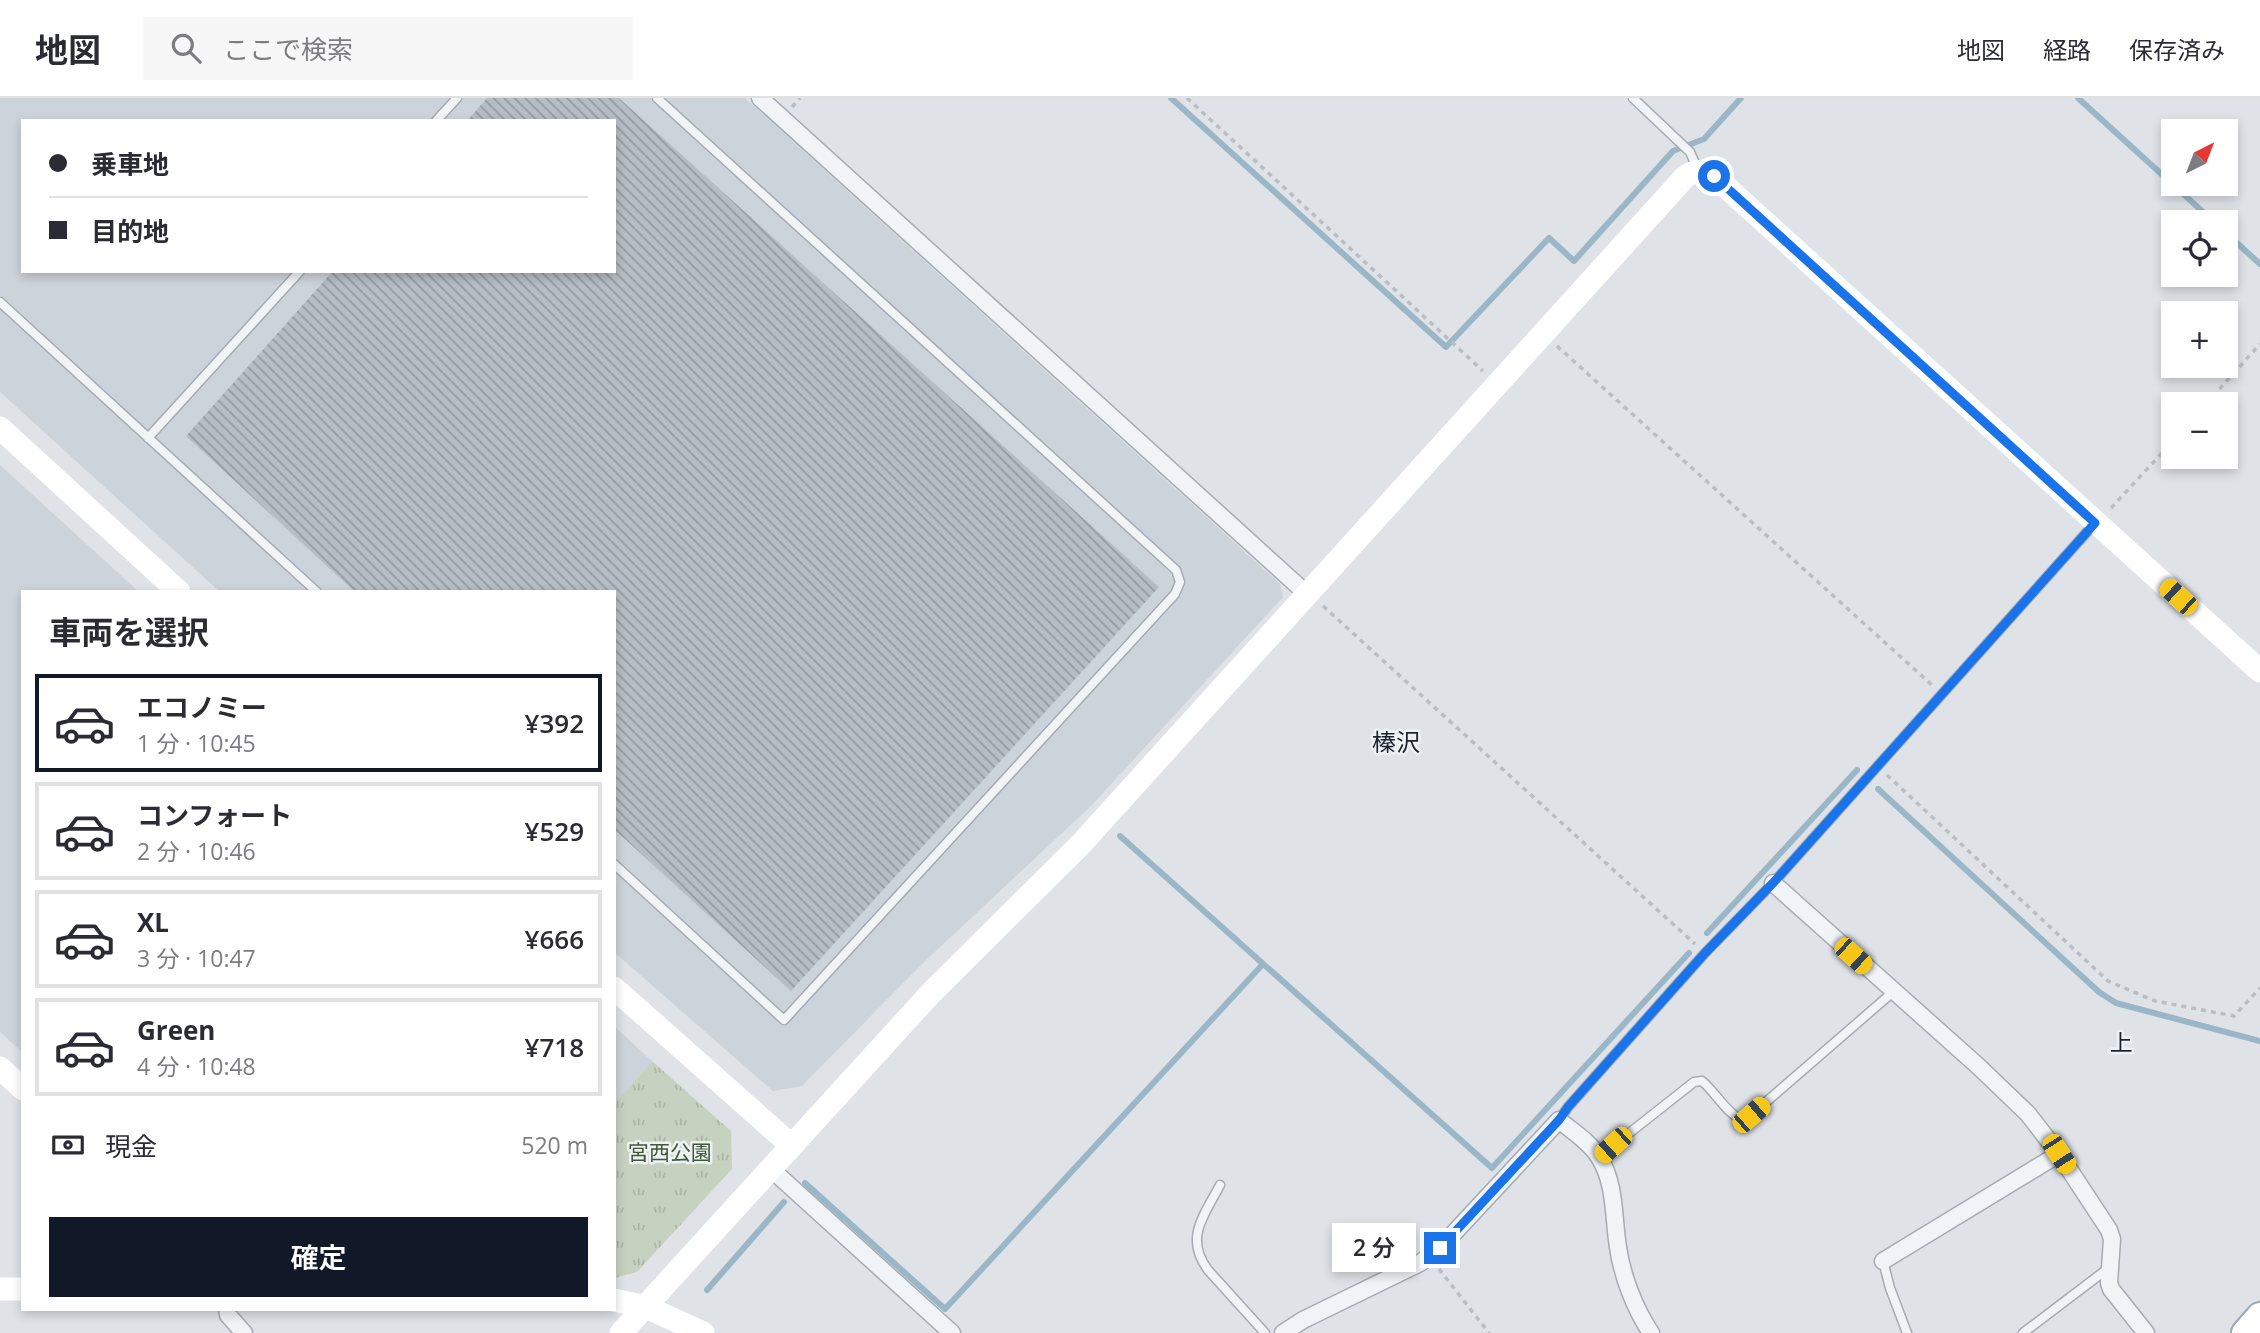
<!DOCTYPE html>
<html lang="ja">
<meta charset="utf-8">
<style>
:root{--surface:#fff;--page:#f7f7f7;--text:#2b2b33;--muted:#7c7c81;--line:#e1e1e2;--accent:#111827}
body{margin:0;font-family:"Open Sans","Noto Sans JP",sans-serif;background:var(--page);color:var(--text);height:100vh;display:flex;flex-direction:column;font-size:26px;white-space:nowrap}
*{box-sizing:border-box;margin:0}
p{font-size:23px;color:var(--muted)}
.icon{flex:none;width:38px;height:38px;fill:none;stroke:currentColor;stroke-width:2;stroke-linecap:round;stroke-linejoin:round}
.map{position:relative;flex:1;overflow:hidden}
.sheet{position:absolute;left:21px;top:492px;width:595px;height:721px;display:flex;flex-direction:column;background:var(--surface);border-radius:0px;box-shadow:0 4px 10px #0003}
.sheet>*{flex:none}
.top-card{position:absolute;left:21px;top:21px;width:595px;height:154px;border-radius:0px;box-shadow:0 4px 10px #0003;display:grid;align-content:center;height:154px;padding:0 28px;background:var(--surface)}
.needle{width:46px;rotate:42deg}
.controls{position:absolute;left:2161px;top:21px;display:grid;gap:14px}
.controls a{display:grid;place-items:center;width:77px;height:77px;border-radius:0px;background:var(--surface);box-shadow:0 4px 10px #0003;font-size:35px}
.end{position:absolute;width:32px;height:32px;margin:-16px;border:9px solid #1a73e8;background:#fff;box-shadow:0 0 0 4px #fff}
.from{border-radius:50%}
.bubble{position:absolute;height:49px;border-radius:0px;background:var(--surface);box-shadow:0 4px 10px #0003;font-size:23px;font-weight:600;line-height:49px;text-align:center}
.car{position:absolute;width:21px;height:42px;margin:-21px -10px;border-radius:9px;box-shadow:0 0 5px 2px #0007;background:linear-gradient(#f5c518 24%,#345 0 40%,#f5c518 0 76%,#345 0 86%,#f5c518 0)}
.top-card b{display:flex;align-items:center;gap:24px;height:66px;font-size:26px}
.top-card b+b{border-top:2px solid var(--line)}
.top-card i{width:18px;height:18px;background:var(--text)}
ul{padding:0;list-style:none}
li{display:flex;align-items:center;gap:21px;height:98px;margin:0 14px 10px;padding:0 14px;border:4px solid var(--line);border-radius:0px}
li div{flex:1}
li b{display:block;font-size:26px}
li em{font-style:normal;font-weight:600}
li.selected{border-color:var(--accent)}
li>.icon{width:63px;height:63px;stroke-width:1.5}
h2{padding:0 28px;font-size:32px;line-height:84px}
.pay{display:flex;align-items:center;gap:18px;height:77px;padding:0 28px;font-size:26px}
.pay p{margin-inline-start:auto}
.button{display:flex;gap:14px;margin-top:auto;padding:14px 28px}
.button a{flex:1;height:80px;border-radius:0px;background:var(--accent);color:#fff;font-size:28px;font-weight:600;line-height:80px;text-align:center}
header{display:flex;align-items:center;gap:42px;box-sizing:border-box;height:98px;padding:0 35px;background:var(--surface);border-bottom:2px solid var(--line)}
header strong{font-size:33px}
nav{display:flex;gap:38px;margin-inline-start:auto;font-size:24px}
.search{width:490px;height:63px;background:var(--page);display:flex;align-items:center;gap:18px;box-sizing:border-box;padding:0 24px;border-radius:0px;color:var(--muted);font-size:26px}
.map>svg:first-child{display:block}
</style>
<header>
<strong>地図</strong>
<div class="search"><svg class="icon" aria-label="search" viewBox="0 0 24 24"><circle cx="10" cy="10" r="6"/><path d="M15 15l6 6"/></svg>ここで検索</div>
<nav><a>地図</a><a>経路</a><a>保存済み</a></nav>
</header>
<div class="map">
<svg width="2260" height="1235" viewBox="0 0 2260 1235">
<defs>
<pattern id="grass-tufts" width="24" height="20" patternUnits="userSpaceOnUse" patternTransform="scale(1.75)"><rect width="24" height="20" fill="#c7d1c0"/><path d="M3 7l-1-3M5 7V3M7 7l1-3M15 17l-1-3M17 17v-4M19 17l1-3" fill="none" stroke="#abb4a6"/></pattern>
<pattern id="building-back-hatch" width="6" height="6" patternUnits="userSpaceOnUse" patternTransform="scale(1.75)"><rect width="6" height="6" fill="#b6bdc4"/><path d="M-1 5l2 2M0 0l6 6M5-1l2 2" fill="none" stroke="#949aa1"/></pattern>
</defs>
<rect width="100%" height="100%" fill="#dfe3e8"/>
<path fill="#cdd3da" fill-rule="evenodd" d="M0 0H745L1280 486 1283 499 1091 708 923 865 802 988 773 993 614 854V494L219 493 0 294ZM23 23H614V173H23Z
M0 367 138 493 23 494V955L0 934Z
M614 928 652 963 614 1006Z"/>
<path fill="url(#grass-tufts)" d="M652 963 731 1033 732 1071 637 1174 614 1180V1006Z"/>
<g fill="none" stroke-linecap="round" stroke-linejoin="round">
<path stroke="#9ab6c7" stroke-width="6" d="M1171 0 1446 249 1549 140 1574 163 1673 53 1704 41 1741 0
M2078 0 2214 124
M2226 135 2260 166
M1878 691 2099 894 2116 905 2260 943
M1120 738 1492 1070 1689 855
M1707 835 1857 672
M805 1085 945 1211 1263 866
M707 1192 784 1104"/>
</g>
<path fill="url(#building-back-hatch)" d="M487 0H619L1159 489 791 893 614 731V494H355L186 338 333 173H614V23H467Z"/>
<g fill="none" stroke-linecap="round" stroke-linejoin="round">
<defs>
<path id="lane" d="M1633 0 1690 54 1698 72
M436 23 457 0
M0 204 317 494
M148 340 300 173
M614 766 784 922 1175 496 1180 484 1176 472 657 0
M1559 1022 1568 1009 1705 855 1773 785 2095 425
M1599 1059 1694 984 1702 983C1716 995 1725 1013 1741 1022L1751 1017 1893 894
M1220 1087C1204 1118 1184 1140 1208 1172L1265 1235
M1883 1163 1890 1190 1907 1235
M2023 1235 2110 1169"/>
<path id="street" d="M760 0 1307 496
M1773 785 1978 968 2028 1016 2059 1056 2109 1132 2112 1141 2109 1185 2111 1191 2146 1235
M770 1070 952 1235
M1883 1163 2059 1056
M227 1211 228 1217 244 1235
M1283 1235 1303 1222 1420 1165 1440 1150 1559 1022C1572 1033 1590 1044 1599 1059 1616 1086 1613 1119 1618 1149 1622 1178 1635 1211 1651 1235"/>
<path id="primary" d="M2245 1235 2260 1218"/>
</defs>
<use href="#lane" stroke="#a4abb2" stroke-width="11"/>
<use href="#street" stroke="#a4abb2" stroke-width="19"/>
<use href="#primary" stroke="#9eaab3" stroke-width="30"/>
<path stroke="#b9bec2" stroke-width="3.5" stroke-dasharray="5 5" stroke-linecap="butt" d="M1187 0 1483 273
M792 9 800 0
M1557 248 1933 588
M2206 306 2260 246
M2111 410 2174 342
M1323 508 1695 846
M1887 677 2108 883 2155 903 2234 918 2260 890
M1439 1171 1489 1235"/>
<use href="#lane" stroke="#f1f4f6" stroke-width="8"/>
<use href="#street" stroke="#f1f4f6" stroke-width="16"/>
<path stroke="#fff" stroke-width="23" d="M0 330 179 494
M614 890 791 1047
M0 970 23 991
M0 1191H23
M614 1202 646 1209 703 1235
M621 1235 931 895 1081 746 1685 79C1696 71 1702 73 1714 78L2260 573"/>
<use href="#primary" stroke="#fff" stroke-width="26"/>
</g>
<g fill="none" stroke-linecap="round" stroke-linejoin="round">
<path stroke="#1a73e8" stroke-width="9" d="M1440 1150 1559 1022 1568 1009 1705 855 1773 785 2095 425 1714 78"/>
</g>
<g text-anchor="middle" stroke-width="5" stroke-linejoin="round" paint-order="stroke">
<g font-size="21" fill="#415a35" stroke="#eef2f5">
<text x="670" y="1062">宮西公園</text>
</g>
<g font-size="23" fill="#1a242f" stroke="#eef2f5">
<text x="2121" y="953">上</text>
</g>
<g font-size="24" fill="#1a242f" stroke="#eef2f5">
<text x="1396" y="653">榛沢</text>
</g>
</g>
</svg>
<div class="controls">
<a><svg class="needle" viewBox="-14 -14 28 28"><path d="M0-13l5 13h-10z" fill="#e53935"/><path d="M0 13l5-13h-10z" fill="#7c7c81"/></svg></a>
<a><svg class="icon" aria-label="locate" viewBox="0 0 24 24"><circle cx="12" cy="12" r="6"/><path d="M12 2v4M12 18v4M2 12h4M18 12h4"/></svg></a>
<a>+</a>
<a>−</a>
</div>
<i class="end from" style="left:1714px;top:78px"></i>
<i class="end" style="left:1440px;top:1150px"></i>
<div class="bubble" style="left:1332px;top:1125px;width:84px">2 分</div>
<i class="car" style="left:2178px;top:499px;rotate:312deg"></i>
<i class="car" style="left:1853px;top:858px;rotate:132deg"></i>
<i class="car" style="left:1751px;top:1017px;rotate:49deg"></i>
<i class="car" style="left:1613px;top:1047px;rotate:228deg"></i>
<i class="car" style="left:2059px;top:1056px;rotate:147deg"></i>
<div class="top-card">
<b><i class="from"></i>乗車地</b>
<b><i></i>目的地</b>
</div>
<section class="sheet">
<h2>車両を選択</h2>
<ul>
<li class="selected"><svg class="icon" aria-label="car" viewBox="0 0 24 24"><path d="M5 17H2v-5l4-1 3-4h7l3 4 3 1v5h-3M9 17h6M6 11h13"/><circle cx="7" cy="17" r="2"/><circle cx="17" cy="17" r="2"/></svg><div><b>エコノミー</b><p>1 分 · 10:45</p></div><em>¥392</em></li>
<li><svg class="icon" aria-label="car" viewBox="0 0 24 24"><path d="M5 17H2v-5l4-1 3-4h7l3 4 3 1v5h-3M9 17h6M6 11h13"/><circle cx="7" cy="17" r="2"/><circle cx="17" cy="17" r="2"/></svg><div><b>コンフォート</b><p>2 分 · 10:46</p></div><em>¥529</em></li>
<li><svg class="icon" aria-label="car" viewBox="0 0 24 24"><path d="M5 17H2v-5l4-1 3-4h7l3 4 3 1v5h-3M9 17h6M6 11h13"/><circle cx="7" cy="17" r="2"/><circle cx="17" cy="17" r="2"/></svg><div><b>XL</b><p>3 分 · 10:47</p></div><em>¥666</em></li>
<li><svg class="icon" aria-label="car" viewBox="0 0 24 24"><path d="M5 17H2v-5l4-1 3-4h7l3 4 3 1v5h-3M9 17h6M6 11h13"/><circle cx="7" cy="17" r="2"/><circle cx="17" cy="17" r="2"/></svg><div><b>Green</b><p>4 分 · 10:48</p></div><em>¥718</em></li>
</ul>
<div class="pay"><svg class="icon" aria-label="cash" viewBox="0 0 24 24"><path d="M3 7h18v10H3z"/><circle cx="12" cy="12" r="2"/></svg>現金<p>520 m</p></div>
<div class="button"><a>確定</a></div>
</section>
</div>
